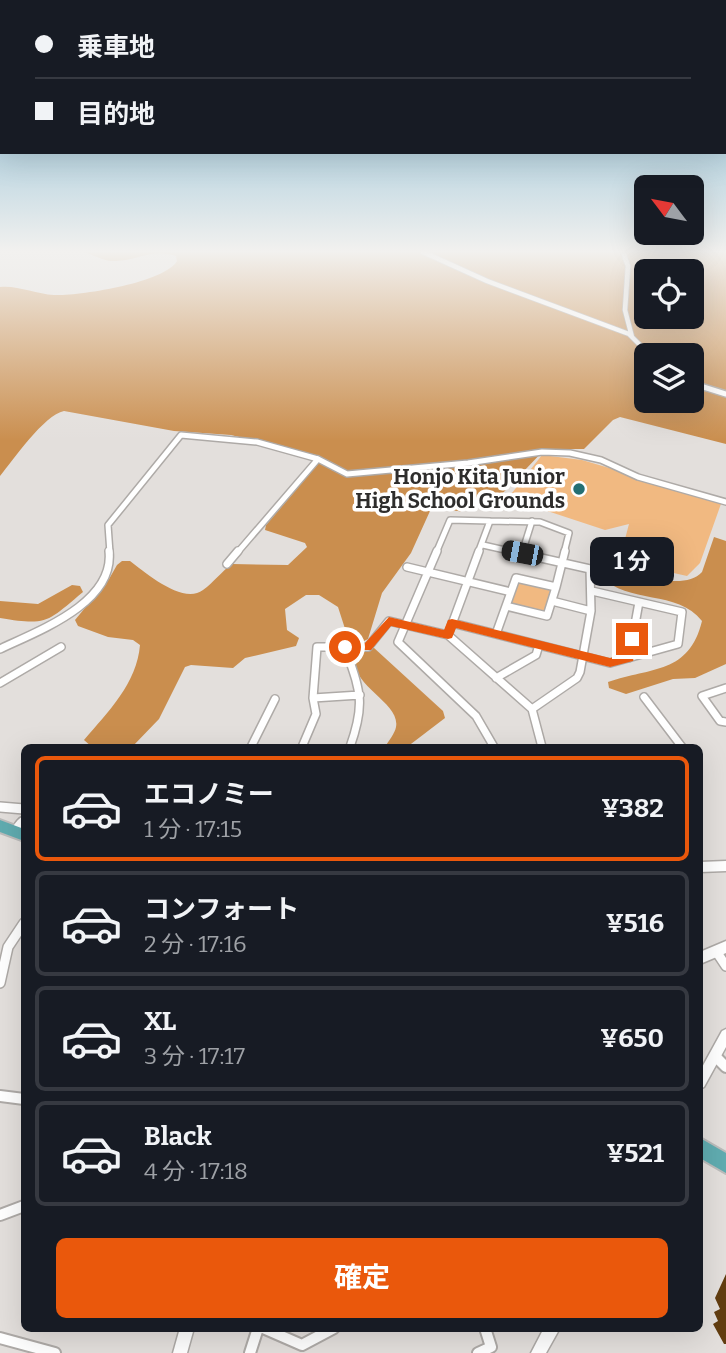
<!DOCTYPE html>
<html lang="ja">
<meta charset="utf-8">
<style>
:root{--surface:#171b24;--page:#242831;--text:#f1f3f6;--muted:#9ea1a6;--line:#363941;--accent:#ea580c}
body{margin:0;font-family:Bitter,"Noto Sans JP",serif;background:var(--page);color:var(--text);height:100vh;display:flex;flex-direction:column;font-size:26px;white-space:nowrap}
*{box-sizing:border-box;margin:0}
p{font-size:23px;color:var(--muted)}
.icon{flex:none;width:38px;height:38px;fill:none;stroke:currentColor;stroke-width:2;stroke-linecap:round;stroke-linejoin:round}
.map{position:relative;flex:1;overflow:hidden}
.details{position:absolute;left:21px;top:744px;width:682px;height:588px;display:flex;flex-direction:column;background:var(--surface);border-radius:10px;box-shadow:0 7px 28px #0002}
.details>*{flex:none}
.guide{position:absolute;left:0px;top:0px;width:726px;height:154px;box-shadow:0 7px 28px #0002;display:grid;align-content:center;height:154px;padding:0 35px;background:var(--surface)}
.needle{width:46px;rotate:302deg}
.tools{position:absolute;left:634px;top:175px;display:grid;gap:14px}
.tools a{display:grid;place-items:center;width:70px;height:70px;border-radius:10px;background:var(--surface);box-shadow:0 7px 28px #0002;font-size:35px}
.end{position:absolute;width:32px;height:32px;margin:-16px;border:9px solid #ea580c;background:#fff;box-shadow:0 0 0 4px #fff}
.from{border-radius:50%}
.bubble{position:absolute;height:49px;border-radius:10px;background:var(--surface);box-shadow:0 7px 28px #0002;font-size:23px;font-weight:700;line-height:49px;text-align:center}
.car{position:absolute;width:21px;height:42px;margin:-21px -10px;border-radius:9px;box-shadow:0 0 5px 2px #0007;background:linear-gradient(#222 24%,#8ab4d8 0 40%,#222 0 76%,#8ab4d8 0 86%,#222 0)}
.guide b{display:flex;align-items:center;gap:24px;height:66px;font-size:26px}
.guide b+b{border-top:2px solid var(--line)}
.guide i{width:18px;height:18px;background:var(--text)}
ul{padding:12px 0 0;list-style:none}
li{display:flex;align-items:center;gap:21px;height:105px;margin:0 14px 10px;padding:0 21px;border:4px solid var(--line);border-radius:10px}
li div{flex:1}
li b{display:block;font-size:26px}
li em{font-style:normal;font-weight:700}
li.on{border-color:var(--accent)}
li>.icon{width:63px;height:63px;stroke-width:1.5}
.cta{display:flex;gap:14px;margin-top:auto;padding:14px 35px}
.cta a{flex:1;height:80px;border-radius:10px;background:var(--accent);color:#fff;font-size:28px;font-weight:700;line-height:80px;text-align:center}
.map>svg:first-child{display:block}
</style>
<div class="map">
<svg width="726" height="1353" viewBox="0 0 726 1353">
<rect width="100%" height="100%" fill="#e3dfdc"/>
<path fill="#f1b981" d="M542 455 582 460 722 501 700 563 687 576 629 563 631 547 625 539 629 524 605 530 508 498Z
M516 578 556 587 547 616 506 606Z"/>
<path fill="#ca8e4e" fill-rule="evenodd" d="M84 252H726V444L620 417 613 420 584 449H545L501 495H482C457 526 456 501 430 511L411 553 382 593 368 639 362 642 352 641 348 638 338 607 319 595H306L285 609 287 630 299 638 296 646 245 658 233 668 191 665 185 667 159 719 132 747H92L84 740C108 712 137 683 140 645L133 640 108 637 78 626 75 620 109 579 117 565 122 561H130C146 573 183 605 203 590 214 582 221 572 232 564L288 565 307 547 305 543 265 530 266 525 323 458 231 435 174 431 64 411C44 415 13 460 0 476V287C17 285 36 294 54 295 79 296 164 283 177 261L176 256C151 248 140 260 116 261 105 262 94 255 84 252ZM646 271H691V317H646ZM646 355H691V401H646Z
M714 537 726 541V664L695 678 673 679 626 694 609 688 608 682C652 667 689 674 702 621 677 589 628 605 601 576L605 566 599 550 602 538 614 544 621 554 620 560C635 577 685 591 702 572Z
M72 585 80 586 83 592C47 622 48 626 0 618V601L38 604Z
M373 647 443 711 445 718 407 747H385C388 742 395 733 396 727 401 701 343 684 356 650Z"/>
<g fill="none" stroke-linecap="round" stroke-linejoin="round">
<defs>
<path id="minor-far4" d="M423 252 487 281 629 334 650 355
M623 252 628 266 625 310 632 337
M691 383 700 386"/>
<path id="minor-far3" d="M694 384 726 394
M483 545 518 553
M110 553 108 525 181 435 257 442 318 459 347 474 468 463 542 452 570 453 601 460 638 477 726 502
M237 553 318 459
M436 553 450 520 490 521
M478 553 490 521 540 522 569 533 564 553
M522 553 532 521"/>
<path id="minor-far2" d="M437 551 398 642 476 716 494 747
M510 551 590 569 591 611 580 672 577 678 532 709
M227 564 238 551
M407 567 511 592
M552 601 591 611
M506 606 547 616 556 587
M452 623 610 663 678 644 682 612 592 591
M496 634 516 578 556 587 565 551
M448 635 479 551
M345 647C360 691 366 702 350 747
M0 649C38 631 115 603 109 551
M629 658 639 602
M496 678 536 655 539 645
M0 683 61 647
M726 688 702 696 720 721 726 722
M644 697 682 747
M313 698 360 695
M251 747 275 699
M302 747 316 714 313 698 317 647H368L389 621 448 635 532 709 542 747"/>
<path id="minor-far1" d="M0 807 24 809
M716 951 726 966
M0 983 8 947 24 923"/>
<path id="minor" d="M715 1056 726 1067
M0 1096 24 1099
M0 1215 24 1206
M263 1328 302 1345 334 1328
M0 1338 55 1353
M250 1353 258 1328
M478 1353 491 1347 485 1328"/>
<path id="tertiary" d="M24 816C25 824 24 833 15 837L11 835 10 832C13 826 18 818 24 816Z
M726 861V871L700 872V862Z
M726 941V953L700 964V952Z
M726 1029V1047L704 1087 700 1089V1071L722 1031Z
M180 1328H194L187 1353H173Z
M544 1328H560L546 1353H531Z"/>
<path id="trunk" d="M0 820 24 829V841L0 832Z
M700 1138 726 1153V1173L700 1158Z"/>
</defs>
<use href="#minor-far4" stroke="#aeaaa7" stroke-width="6"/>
<use href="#minor-far3" stroke="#aeaaa7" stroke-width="8"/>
<use href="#minor-far2" stroke="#aeaaa7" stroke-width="10"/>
<use href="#minor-far1" stroke="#aeaaa7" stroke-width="12"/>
<use href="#minor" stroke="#aeaaa7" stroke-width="14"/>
<use href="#tertiary" stroke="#aeaaa7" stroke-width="3"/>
<use href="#trunk" stroke="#bcbcbb" stroke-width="4"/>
<use href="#minor-far4" stroke="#fff" stroke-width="4.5"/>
<use href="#minor-far3" stroke="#fff" stroke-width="5"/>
<use href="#minor-far2" stroke="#fff" stroke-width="7"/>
<use href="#minor-far1" stroke="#fff" stroke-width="9"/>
<use href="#minor" stroke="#fff" stroke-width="10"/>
<use href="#tertiary" fill="#fff" fill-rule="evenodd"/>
<use href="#trunk" fill="#60acb0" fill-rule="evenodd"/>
</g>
<path fill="#623d10" d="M726 1274V1344H724L713 1324 718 1321 714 1312 720 1309 715 1298Z"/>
<linearGradient id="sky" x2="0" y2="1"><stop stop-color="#63a9ca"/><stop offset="0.57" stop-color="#f2f1ef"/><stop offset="1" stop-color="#f2f1ef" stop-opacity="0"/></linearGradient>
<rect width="726" height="441" fill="url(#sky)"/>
<path fill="#ea580c" d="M389 617 444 630 448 620 452 619 610 658 624 655 628 636 632 635 638 639 633 661 610 667 456 628 452 638 448 639 391 626 371 650H341L340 647 345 643H365Z"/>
<circle fill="#246f73" stroke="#fff" stroke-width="2.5" cx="579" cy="489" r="7"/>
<g text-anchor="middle" stroke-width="7" stroke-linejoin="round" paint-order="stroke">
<g font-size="21" font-weight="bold" fill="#2e2d2c" stroke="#fff" text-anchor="end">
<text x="565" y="484">Honjo Kita Junior<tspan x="565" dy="24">High School Grounds</tspan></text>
</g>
</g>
</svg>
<div class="tools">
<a><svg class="needle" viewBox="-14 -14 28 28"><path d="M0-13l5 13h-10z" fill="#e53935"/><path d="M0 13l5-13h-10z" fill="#9ea1a6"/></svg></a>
<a><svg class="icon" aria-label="locate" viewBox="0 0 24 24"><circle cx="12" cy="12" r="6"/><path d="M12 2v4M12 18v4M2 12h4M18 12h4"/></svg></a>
<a><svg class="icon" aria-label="layers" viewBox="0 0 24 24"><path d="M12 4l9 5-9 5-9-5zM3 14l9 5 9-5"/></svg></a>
</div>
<i class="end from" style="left:345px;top:647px"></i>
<i class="end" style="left:632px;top:639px"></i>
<div class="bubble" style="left:590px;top:537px;width:84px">1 分</div>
<i class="car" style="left:522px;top:553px;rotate:281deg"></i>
<div class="guide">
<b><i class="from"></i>乗車地</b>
<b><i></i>目的地</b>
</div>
<section class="details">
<ul>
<li class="on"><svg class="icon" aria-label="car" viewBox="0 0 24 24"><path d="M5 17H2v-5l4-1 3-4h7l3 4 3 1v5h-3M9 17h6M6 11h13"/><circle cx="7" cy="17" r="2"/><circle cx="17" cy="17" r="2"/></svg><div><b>エコノミー</b><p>1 分 · 17:15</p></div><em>¥382</em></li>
<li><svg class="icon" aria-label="car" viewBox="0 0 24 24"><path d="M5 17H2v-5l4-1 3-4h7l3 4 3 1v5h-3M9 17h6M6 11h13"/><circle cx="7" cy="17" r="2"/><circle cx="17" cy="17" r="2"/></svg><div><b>コンフォート</b><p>2 分 · 17:16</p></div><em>¥516</em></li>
<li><svg class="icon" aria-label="car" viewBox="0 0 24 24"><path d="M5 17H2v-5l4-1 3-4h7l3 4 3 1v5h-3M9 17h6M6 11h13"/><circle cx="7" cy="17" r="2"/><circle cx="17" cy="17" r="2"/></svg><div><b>XL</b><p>3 分 · 17:17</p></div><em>¥650</em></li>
<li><svg class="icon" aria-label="car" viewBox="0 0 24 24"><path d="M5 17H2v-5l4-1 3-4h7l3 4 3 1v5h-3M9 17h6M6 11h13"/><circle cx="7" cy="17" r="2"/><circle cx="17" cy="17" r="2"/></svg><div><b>Black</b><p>4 分 · 17:18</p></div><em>¥521</em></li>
</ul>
<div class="cta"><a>確定</a></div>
</section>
</div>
